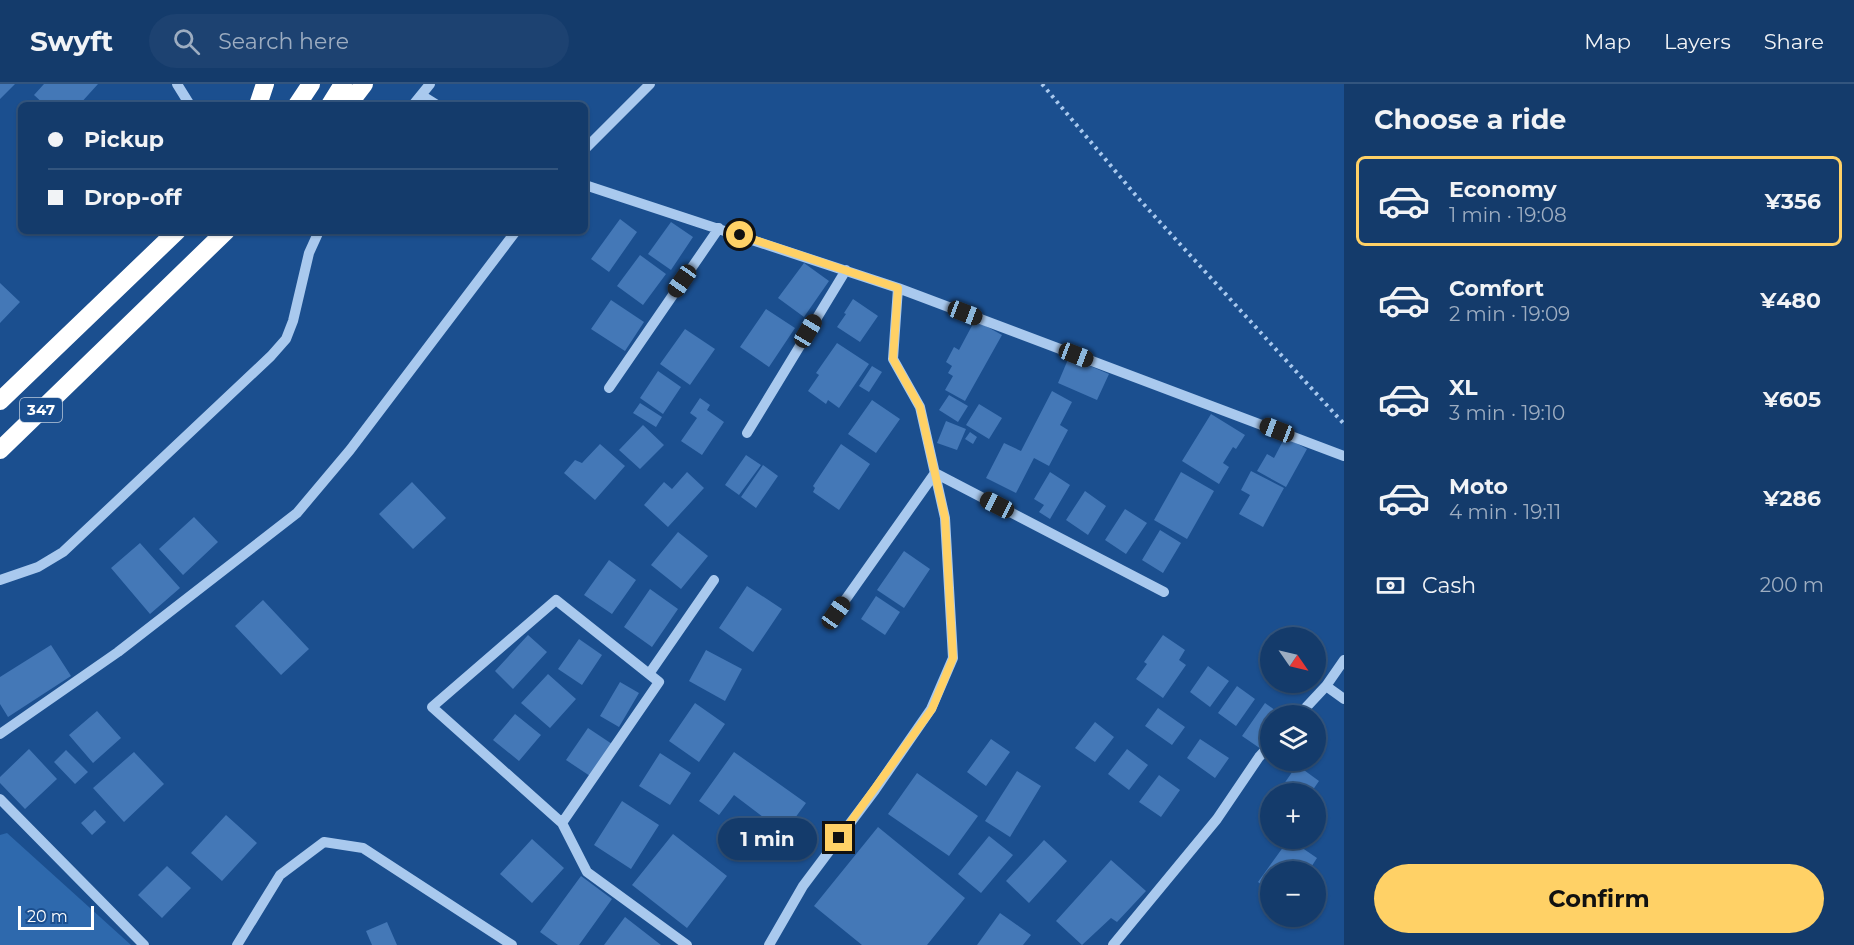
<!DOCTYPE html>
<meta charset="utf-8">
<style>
:root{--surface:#143b6b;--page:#1d4271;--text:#f1f3f6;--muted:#9dadc1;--line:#33557e;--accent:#ffd166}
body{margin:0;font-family:Montserrat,sans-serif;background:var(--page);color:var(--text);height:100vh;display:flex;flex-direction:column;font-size:22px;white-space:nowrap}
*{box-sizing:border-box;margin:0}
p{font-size:20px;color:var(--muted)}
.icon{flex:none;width:33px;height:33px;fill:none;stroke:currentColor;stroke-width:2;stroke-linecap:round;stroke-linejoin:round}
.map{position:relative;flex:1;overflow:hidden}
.sheet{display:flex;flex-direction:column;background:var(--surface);width:510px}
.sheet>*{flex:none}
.guide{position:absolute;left:18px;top:18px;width:570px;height:132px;border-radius:9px;box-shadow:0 2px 4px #0004,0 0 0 2px var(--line);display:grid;align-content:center;height:132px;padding:0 30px;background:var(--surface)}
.needle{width:39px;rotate:124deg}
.tools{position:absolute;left:1260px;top:543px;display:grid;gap:12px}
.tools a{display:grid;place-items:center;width:66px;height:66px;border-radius:50%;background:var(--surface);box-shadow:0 2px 4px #0004,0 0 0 2px var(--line);font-size:30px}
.scale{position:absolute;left:18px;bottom:15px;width:76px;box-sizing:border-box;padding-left:6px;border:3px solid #fff;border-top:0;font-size:16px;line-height:21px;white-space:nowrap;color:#fff;-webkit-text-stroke:4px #1b4f8f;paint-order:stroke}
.end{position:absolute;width:27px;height:27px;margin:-14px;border:8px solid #ffd166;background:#111;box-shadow:0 0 0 3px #111}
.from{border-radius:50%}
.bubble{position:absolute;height:42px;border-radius:21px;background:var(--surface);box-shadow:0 2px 4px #0004,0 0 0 2px var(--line);font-size:20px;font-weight:700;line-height:42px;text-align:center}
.car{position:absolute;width:18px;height:36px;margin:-18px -9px;border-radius:8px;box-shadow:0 0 4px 2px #0007;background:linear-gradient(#222 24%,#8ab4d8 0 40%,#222 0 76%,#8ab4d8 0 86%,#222 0)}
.guide b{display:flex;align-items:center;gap:21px;height:57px;font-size:22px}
.guide b+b{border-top:2px solid var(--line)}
.guide i{width:15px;height:15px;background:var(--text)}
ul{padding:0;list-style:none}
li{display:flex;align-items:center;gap:18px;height:90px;margin:0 12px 9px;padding:0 18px;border:3px solid transparent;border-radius:9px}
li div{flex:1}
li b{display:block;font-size:22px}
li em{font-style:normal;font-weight:700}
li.selected{border-color:var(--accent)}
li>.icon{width:54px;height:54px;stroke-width:1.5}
h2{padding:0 30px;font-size:27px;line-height:72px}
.pay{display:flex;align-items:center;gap:15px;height:66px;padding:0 30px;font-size:22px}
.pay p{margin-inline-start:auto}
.cta{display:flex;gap:12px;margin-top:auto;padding:12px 30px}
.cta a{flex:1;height:69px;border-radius:36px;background:var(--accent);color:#111;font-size:24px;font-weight:700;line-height:69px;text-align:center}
header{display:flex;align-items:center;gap:36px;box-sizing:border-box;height:84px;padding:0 30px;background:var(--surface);border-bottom:2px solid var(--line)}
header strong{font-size:28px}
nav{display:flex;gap:33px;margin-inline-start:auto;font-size:21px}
.search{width:420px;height:54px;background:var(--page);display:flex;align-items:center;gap:15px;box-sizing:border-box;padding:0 21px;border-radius:33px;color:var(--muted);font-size:22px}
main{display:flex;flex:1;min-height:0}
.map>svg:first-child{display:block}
</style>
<header>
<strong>Swyft</strong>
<div class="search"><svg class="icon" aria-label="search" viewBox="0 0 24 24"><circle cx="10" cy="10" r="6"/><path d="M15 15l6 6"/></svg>Search here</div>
<nav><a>Map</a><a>Layers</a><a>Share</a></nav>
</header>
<main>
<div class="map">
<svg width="1344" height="861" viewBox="0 0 1344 861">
<rect width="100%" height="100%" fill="#1b4f8f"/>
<path fill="#2e69ad" d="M7 749 131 861H0V751Z"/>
<path fill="#4478b7" d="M0 0H15L0 15Z
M44 0H98L79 21H45L34 11Z
M620 135 637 148 609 188 591 175Z
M671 138 693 153 671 186 648 170Z
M640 171 666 190 643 221 617 202Z
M804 179 829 197 804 233 778 214Z
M0 199 20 218 0 239Z
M853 215 878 232 860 258 837 243 846 230 844 229Z
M611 216 644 238 625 267 591 245Z
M766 225 795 244 769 283 740 263Z
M975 236 1002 251 965 317 945 306 953 292 948 289 952 282 946 278 954 263 959 266Z
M685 245 715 265 690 301 660 280Z
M837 259 869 280 839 324 828 316 826 320 808 307 819 291 816 289Z
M1069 273 1109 290 1097 316 1058 299Z
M872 282 882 288 869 308 859 302Z
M658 287 681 303 663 330 640 314Z
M1052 307 1072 318 1060 341 1068 346 1049 382 1034 374 1016 409 986 394 1004 359 1021 367Z
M949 311 968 322 958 338 939 326Z
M700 314 710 321 707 326 724 338 702 371 681 357 697 334 690 329Z
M872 316 900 335 876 369 848 350Z
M640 319 662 333 656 343 633 329Z
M979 320 1002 334 989 355 966 341Z
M1211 330 1245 351 1236 365 1233 363 1223 379 1229 383 1219 400 1182 377Z
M946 337 966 345 957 366 937 359Z
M643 341 664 361 640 385 619 366Z
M970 348 977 353 973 360 965 355Z
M1285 353 1307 365 1286 403 1257 387 1267 370 1274 374Z
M600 360 625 382 595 416 564 389 575 376 582 379Z
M841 360 870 380 839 426 813 408 815 404 813 402Z
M746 371 761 381 739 411 725 401Z
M763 381 778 392 756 424 741 413Z
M1251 387 1284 404 1263 443 1239 430 1250 411 1241 406Z
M687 388 704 404 668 443 644 421 664 398 672 405Z
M1050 388 1070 401 1050 435 1039 428 1044 421 1034 415Z
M1181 388 1214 407 1187 455 1154 436Z
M412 398 446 434 413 465 379 430Z
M1085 407 1106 422 1088 451 1066 436Z
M1125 425 1147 439 1126 470 1105 456Z
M194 433 218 458 183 491 159 465Z
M1160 446 1181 459 1163 489 1142 476Z
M678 448 708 472 681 505 651 481Z
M140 459 180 504 150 530 111 484Z
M904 467 930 485 904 524 877 506Z
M609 476 636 496 612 530 584 511Z
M747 502 782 525 753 568 719 544Z
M650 505 678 525 652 563 624 543Z
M876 512 900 528 885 551 861 535Z
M263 516 309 565 281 591 235 542Z
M528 551 547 568 513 605 495 587Z
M1163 551 1185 566 1179 576 1186 581 1163 614 1136 595 1147 580 1144 578Z
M579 555 602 571 582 601 558 585Z
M51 561 71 592 8 633 0 620V593Z
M1316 561 1325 568 1316 580Z
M706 566 742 585 725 617 689 597Z
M1208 582 1229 597 1210 623 1190 608Z
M548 590 576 615 550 644 521 619Z
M620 598 639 609 619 643 600 632Z
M1237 602 1255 615 1236 642 1218 629Z
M695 619 725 640 699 678 669 657Z
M1265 619 1283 632H1270V651L1261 665 1242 652Z
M1158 624 1185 643 1172 661 1145 642Z
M97 627 121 654 93 679 69 651Z
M515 630 541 651 519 677 493 656Z
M1095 638 1114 653 1095 678 1075 664Z
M588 644 612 660 590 692 566 676Z
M991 655 1010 668 986 702 967 688Z
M1200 655 1229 674 1215 694 1187 674Z
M29 665 57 695 25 725 0 699V693Z
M1127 665 1148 681 1129 706 1108 690Z
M66 666 88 688 75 700 54 678Z
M134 668 164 700 124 738 93 704Z
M734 668 806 719 784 749 734 711 719 731 699 717Z
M660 669 691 689 670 721 639 702Z
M1297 681 1319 697 1310 710H1277Z
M1017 687 1041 702 1010 753 985 737Z
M917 689 978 732 949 772 888 730Z
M1159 691 1180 706 1161 733 1139 718Z
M622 717 659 741 631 785 594 761Z
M95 726 106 738 92 751 81 739Z
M226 731 257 759 222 797 191 769Z
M878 743 965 814 927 861H862L814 822Z
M673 750 727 792 687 844 632 801Z
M989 752 1013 771 981 809 958 790Z
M532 755 564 784 532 819 500 790Z
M1289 755 1317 774 1308 788H1270V807L1258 798Z
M1044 756 1067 777 1029 819 1006 797Z
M1111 776 1146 807 1117 838 1111 834 1082 861 1056 837Z
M167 782 191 804 162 834 138 811Z
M581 792 612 815 579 861H558L540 848Z
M1000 829 1031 851 1023 861H977Z
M625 833 661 861H604Z
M387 838 397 861H372L366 847Z"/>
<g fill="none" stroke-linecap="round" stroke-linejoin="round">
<path stroke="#a9c9ee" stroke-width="4" stroke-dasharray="3 4.5" stroke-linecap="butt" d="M1042 0 1138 114 1344 340"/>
<path stroke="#a9c9ee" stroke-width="10" d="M177 0 190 21
M421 11 437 21
M413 21 430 0
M585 65 650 0
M585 101 898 204 1344 372
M609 304 719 144
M747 349 846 186
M0 496 38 483 63 468 271 272 286 255 293 237 309 169 319 147
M836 529 935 389 1164 508
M649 590 714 496
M1326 602 1344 615
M1298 632 1326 602 1344 576
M0 650 118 568 297 429 350 366 516 147
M0 715 144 861
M562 739 659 598 556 516 432 623 562 739 587 788 687 861
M237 861 280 791 324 758 363 764 512 861
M769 861 803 802 875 706 931 625 953 574 945 434 920 323 893 275 898 204
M1113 861 1217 735 1259 673 1270 661"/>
<path stroke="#fff" stroke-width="18" d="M258 21 265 0
M297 21 311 0
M330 21 343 0
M348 21 364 0
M0 317 177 147
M0 366 226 147"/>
</g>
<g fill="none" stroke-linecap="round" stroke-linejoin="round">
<path stroke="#ffd166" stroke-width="8" d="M740 151 898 204 893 275 920 323 945 434 953 574 932 625 839 754"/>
</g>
<g text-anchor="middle" stroke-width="4.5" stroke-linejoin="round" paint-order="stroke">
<rect fill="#1b4f8f" stroke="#bbcadd" stroke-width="1.5" x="20" y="314" width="42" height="24" rx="4.5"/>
<g font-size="15" font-weight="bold" fill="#fff">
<text x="41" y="331">347</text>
</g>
</g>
</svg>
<div class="tools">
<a><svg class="needle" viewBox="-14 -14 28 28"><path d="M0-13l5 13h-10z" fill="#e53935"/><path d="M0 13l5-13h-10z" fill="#9dadc1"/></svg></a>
<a><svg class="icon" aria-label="layers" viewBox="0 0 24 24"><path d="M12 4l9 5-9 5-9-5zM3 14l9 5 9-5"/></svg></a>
<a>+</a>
<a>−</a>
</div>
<div class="scale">20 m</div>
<i class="end from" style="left:740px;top:151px"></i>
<i class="end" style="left:839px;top:754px"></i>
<div class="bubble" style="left:718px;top:734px;width:99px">1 min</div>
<i class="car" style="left:682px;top:197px;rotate:215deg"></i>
<i class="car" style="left:965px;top:229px;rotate:111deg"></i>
<i class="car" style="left:808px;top:247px;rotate:31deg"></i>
<i class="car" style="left:1076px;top:271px;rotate:111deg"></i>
<i class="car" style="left:1277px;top:346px;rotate:291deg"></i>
<i class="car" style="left:997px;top:421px;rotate:297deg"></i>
<i class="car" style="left:836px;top:529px;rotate:35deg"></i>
<div class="guide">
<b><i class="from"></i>Pickup</b>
<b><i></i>Drop-off</b>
</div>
</div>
<section class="sheet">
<h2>Choose a ride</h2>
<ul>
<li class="selected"><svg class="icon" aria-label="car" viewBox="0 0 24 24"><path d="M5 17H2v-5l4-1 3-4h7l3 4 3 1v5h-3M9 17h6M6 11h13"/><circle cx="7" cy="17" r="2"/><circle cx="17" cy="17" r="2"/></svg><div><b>Economy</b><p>1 min · 19:08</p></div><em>¥356</em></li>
<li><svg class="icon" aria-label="car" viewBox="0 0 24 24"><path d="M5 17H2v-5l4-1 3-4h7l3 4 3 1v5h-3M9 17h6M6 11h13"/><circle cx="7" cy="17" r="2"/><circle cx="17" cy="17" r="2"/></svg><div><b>Comfort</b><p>2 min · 19:09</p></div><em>¥480</em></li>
<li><svg class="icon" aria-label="car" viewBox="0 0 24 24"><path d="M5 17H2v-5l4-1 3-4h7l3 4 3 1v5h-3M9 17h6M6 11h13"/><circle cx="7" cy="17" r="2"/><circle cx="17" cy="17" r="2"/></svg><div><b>XL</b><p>3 min · 19:10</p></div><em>¥605</em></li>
<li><svg class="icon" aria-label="car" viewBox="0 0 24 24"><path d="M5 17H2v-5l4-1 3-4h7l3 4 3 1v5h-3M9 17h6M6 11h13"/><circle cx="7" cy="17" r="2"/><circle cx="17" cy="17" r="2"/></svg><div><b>Moto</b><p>4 min · 19:11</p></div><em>¥286</em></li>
</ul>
<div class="pay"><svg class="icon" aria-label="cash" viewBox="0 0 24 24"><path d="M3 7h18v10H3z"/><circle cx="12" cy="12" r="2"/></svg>Cash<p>200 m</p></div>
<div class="cta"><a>Confirm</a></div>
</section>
</main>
